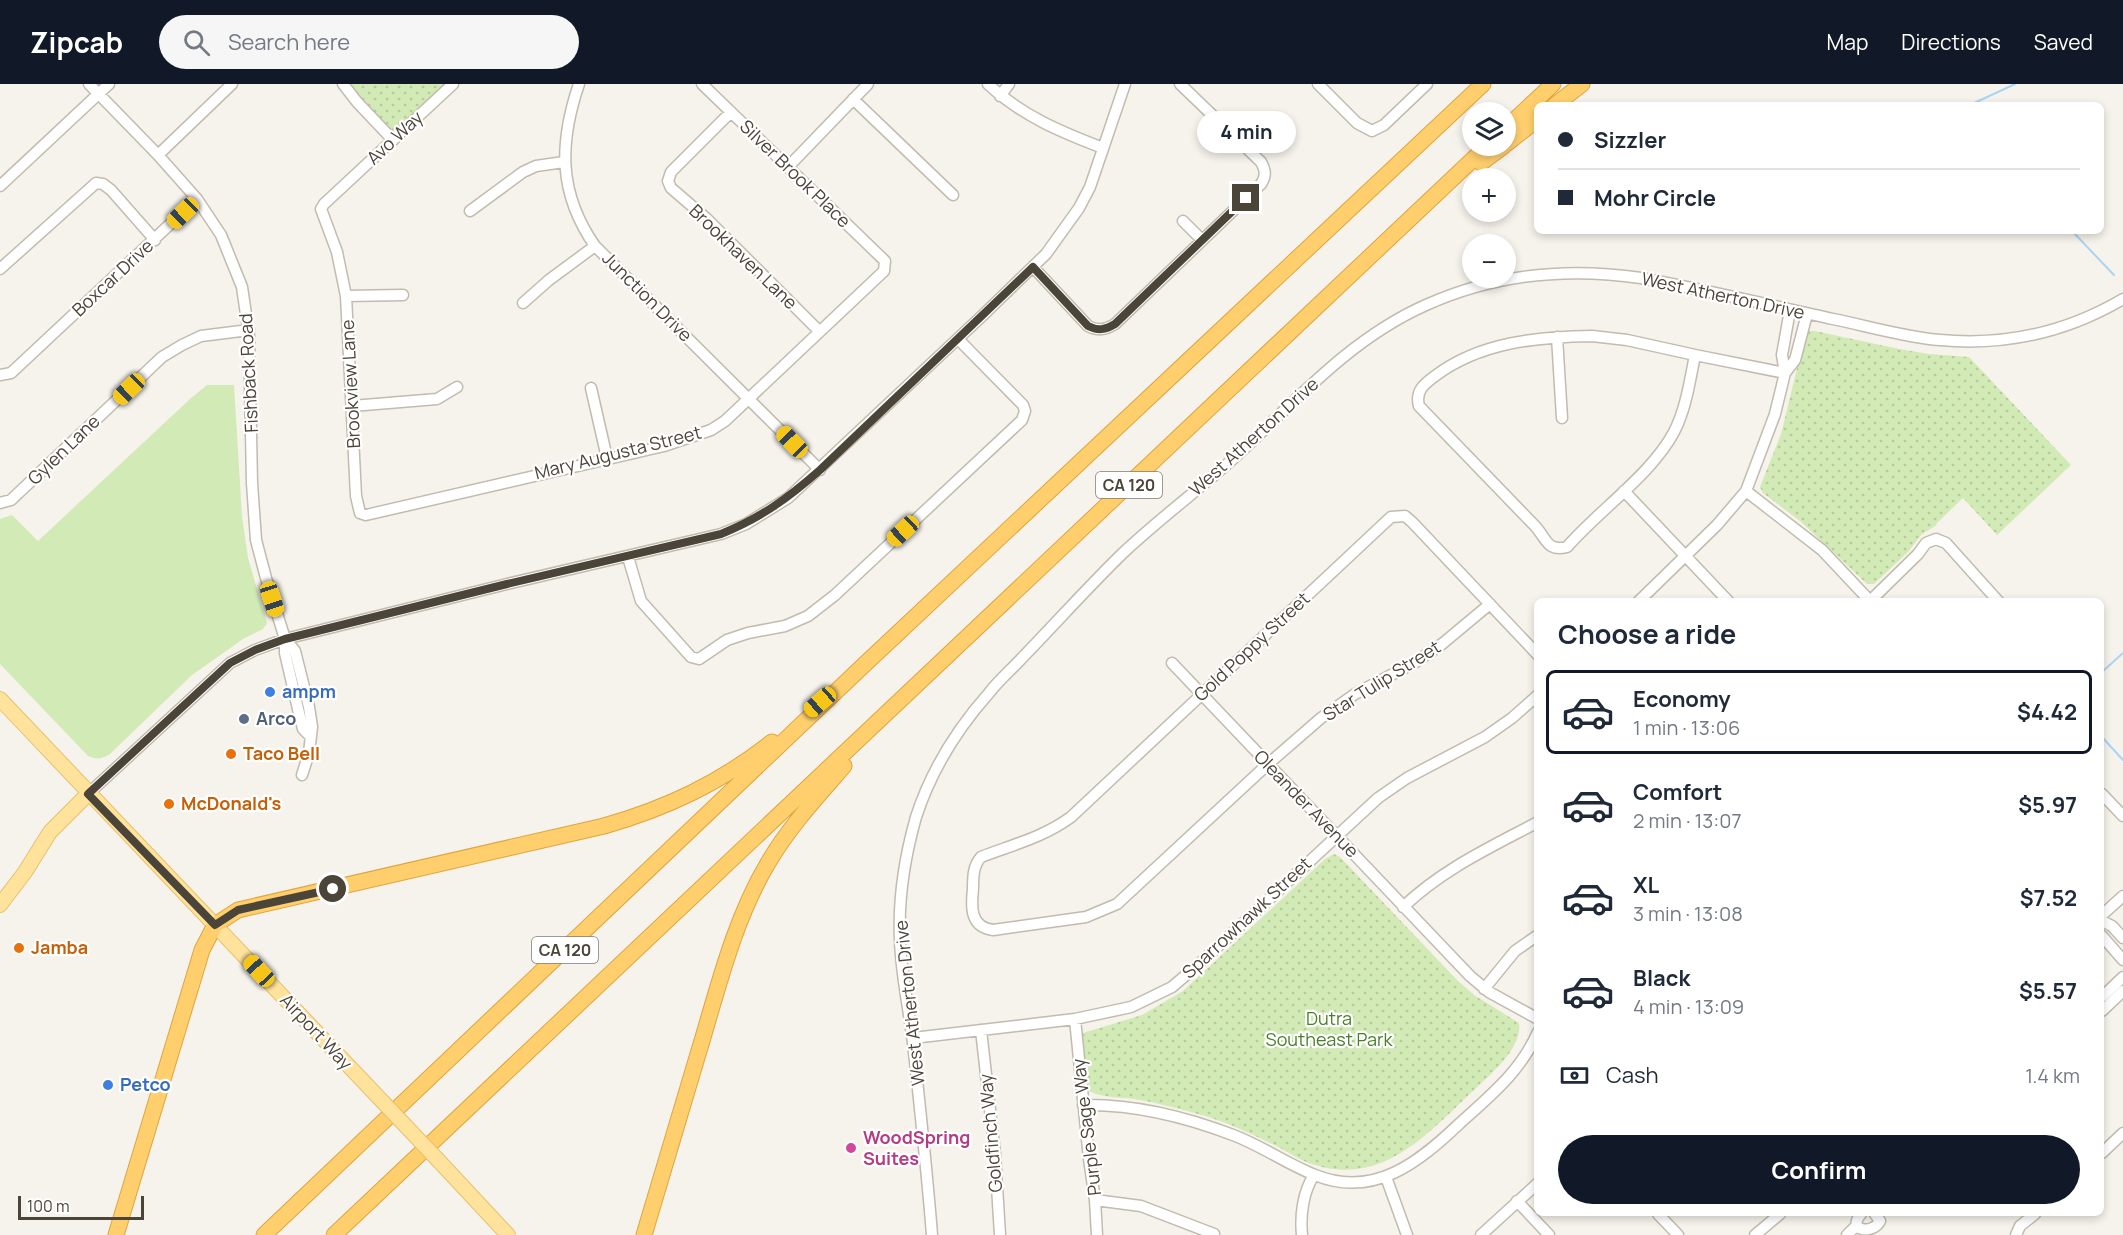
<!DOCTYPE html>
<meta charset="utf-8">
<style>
:root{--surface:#fff;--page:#f6f6f7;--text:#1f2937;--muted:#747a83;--line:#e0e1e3;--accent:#111827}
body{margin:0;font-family:Manrope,sans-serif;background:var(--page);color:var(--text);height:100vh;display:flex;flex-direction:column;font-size:22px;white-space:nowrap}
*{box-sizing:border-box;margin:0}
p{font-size:20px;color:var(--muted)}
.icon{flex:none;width:33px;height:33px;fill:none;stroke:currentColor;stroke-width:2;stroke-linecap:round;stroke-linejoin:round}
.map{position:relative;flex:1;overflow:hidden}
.details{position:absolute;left:1534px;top:514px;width:570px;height:618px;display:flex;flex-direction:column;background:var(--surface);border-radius:9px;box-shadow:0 3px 9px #0003}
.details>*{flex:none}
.hud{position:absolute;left:1534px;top:18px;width:570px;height:132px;border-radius:9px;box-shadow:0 3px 9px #0003;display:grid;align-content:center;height:132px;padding:0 24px;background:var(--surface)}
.fabs{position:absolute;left:1462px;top:18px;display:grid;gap:12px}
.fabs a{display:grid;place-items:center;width:54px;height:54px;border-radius:50%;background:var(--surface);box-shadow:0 3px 9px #0003;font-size:30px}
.scale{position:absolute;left:18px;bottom:15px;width:126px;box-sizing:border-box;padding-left:6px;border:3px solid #4b4439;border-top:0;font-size:16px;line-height:21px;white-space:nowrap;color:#4b4439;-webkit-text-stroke:4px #fff;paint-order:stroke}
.end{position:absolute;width:27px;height:27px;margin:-14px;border:8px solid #4b4439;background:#fff;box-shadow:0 0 0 3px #fff}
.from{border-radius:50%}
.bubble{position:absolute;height:42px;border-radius:21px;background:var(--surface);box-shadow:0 3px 9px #0003;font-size:20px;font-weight:700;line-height:42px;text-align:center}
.car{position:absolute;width:18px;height:36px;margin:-18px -9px;border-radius:8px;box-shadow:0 0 4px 2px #0007;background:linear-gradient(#f5c518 24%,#345 0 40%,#f5c518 0 76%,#345 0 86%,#f5c518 0)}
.hud b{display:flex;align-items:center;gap:21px;height:57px;font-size:22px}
.hud b+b{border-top:2px solid var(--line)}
.hud i{width:15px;height:15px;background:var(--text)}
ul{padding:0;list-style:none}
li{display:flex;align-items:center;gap:18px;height:84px;margin:0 12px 9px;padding:0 12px;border:3px solid transparent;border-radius:9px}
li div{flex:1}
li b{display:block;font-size:22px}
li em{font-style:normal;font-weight:700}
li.selected{border-color:var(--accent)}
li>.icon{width:54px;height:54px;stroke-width:1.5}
h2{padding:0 24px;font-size:27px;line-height:72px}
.pay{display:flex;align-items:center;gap:15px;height:66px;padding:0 24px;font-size:22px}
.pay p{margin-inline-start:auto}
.action{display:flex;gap:12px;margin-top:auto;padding:12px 24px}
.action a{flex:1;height:69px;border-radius:36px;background:var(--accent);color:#fff;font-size:24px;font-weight:700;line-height:69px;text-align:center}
header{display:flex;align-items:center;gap:36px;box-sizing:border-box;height:84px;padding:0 30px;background:var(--accent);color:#fff}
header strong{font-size:28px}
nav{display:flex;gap:33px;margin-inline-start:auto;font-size:21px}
.search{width:420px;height:54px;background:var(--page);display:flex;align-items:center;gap:15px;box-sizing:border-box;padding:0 21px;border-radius:33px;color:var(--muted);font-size:22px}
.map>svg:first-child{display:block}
</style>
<header>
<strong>Zipcab</strong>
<div class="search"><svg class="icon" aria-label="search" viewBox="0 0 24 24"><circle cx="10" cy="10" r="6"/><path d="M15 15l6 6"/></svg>Search here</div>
<nav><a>Map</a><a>Directions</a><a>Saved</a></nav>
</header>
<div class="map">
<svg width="2123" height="1151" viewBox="0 0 2123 1151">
<defs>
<pattern id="park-dots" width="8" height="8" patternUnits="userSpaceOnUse" patternTransform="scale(1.5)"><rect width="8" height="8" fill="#d2eab5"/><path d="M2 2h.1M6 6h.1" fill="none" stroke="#b6ca9c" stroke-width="1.8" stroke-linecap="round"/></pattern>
</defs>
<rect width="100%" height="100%" fill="#f6f3ec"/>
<path fill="#d2eab5" d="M207 301H234L242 432 248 474 267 539 263 545 243 555 192 591 110 670C102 675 97 676 88 672L0 580V435L12 431 38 457 190 315Z"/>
<path fill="url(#park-dots)" d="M343 0H453L393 56Z
M1809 247H1815L1899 265 1929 270 1969 273 2071 381 1997 451 1963 414 1936 440 1937 441 1922 450 1908 468 1874 500H1867L1800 437 1763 409 1760 403 1781 350 1805 252Z
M1334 770 1340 773 1457 896 1474 911 1519 939C1523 963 1491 990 1475 1005 1426 1051 1379 1108 1304 1077 1293 1072 1283 1065 1272 1060 1250 1049 1228 1039 1205 1032 1181 1025 1158 1019 1134 1015 1120 1013 1102 1014 1089 1007L1081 955 1083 949 1142 931 1183 907 1325 775Z"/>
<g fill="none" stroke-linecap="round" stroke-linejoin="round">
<path stroke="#a9d4f2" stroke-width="2" d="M1970 21 2015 0
M2072 147 2114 191
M2102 588 2123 569
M2102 653 2123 676"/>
<defs>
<path id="minor" d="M89 0 158 71 197 115 221 151 242 203 249 251 252 399 256 456 266 494 285 555 295 567 309 623 312 643 309 669 302 691
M343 0 357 18 393 56
M453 0 324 120 321 125 337 168 346 212 356 412 360 429 366 431 664 362 711 346 725 337 884 187 885 177 702 0
M579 0C559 59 558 109 595 162L820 386
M988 0C1022 32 1061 48 1103 64
M1318 0 1357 39 1372 47 1384 41 1427 0
M1000 12 1009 0
M853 15 953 111
M731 28 671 88 668 97 671 104 707 135 819 247
M158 71 232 0
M788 83 868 0
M0 102 109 0
M470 127 523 88 536 82 564 78
M1183 137 1202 156
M1033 183 1088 242C1098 247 1105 246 1115 240L1261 100C1266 92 1266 87 1261 78L1180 0
M0 185 96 99 103 100 111 106 155 156
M346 212 403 211
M523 219 549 196 595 162
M1790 226 1782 271 1785 289 1795 276 1807 230
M1592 252 1627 256 1695 271C1690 296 1686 325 1674 348 1651 391 1599 426 1567 463 1547 468 1547 455 1535 442L1419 322C1415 307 1424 300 1435 292 1480 258 1537 253 1592 252Z
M1557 253 1562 334
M0 291 11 289 197 115
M591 304 607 374
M352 322 437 315 457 303
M1624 407 1729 518
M1746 407 1822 466 1870 517
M0 419 11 416 162 273 182 261 201 252 249 246
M628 473 641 517 691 573 699 575 727 556 748 549 785 542 808 532 835 511 1022 336 1025 327 1023 321 958 255
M1638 518 1717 441 1746 407 1775 330 1785 289 1695 271
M1869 518 1918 470 1926 459 1936 455 1946 459 1999 518
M1490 520 1442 560 1414 579 1355 610 1321 634 1268 680 1117 820 1086 833 993 846C970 843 971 823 973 805 973 793 973 782 981 773 1012 761 1044 753 1071 733L1391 433 1405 432 1412 438 1538 571
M285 555V569L298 625 303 645 310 652
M1172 579 1470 892 1489 908 1538 935
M88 710 230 579 255 566 285 555 507 500 721 450 746 440 788 414 982 232 1046 170 1079 124 1090 103 1125 0
M2102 710 2123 732
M1403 823C1443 785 1489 764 1538 738
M2102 831 2123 812
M2102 837 2112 842 2123 854
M2102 852 2123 876
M1484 905 1515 867 1538 851
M2102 913 2123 893
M2102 927 2123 907
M1075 935 1089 1075 1095 1116 1097 1151
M981 946 995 1070 1000 1151
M913 954 1075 935 1131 923 1172 903 1199 880 1378 714 1407 694 1485 653 1512 634 1538 611
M1083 1021C1134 1020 1186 1033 1233 1051 1262 1062 1287 1080 1315 1091 1374 1115 1419 1078 1459 1040 1491 1011 1520 988 1538 948
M2102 1069 2123 1049
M1386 1093 1407 1151
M1095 1116 1141 1122 1214 1150
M1517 1117 1549 1151
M1658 1130 1678 1151
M1861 1130C1846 1147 1873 1151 1880 1137L1875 1130
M932 1151C927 1087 920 1023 913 959 909 925 901 890 900 856 898 815 905 772 916 733 931 687 957 645 989 609 999 596 1011 586 1022 574 1056 539 1088 503 1123 469 1158 436 1197 407 1233 375 1294 319 1349 255 1426 221 1495 190 1567 183 1641 194 1706 206 1769 221 1833 235 1868 242 1904 253 1940 256 2005 262 2067 248 2123 215
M1302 1151C1300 1131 1303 1108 1314 1091
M1481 1151 1538 1099
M1755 1151 1780 1130
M1847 1151 1856 1142
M2016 1151 2020 1142 2035 1130"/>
<path id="major" d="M0 615 382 1017
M0 821 25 788 50 748 88 710
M438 1076 508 1151"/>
<path id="highway" d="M1555 21 1582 0
M1506 44 1553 0
M1506 60 1538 35
M1481 79 1504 62
M116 1151 202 866 215 841 238 826 604 742C667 724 720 699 772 658
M264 1151 865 580 1483 0
M334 1151 1487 62
M644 1151C664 1084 684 1017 704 950 721 892 737 831 768 779 789 743 817 713 844 682"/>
</defs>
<use href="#minor" stroke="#c2bbae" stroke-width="13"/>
<use href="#major" stroke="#e6c16a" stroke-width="16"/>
<use href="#highway" stroke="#e0a43c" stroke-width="17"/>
<use href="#minor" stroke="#fff" stroke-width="10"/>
<use href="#major" stroke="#ffe39c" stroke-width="14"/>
<use href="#highway" stroke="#ffcf6e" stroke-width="15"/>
<defs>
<path id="major-bridge" d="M382 1017 438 1076"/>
</defs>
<use href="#major-bridge" stroke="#e6c16a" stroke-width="16" stroke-linecap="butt"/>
<use href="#major-bridge" stroke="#ffe39c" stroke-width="14"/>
</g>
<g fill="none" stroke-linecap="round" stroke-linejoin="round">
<path stroke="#4b4439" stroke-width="8" d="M333 805 238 826 215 841 88 710 230 579 255 566 285 555 507 500 721 450C762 433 787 415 820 386L1033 183 1088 242C1098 247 1105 246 1115 240L1246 114"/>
</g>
<g fill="#3f7fe0" stroke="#fff" stroke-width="2">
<circle cx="270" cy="608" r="6"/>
<circle cx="108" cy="1001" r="6"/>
</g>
<circle fill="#5c6f8a" stroke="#fff" stroke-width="2" cx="244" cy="635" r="6"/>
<g fill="#e8710a" stroke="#fff" stroke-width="2">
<circle cx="231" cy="670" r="6"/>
<circle cx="169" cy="720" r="6"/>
<circle cx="19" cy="864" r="6"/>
</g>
<circle fill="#d1479c" stroke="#fff" stroke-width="2" cx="851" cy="1064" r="6"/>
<g text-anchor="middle" stroke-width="4.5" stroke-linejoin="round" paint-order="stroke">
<g fill="#fff" stroke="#817c74" stroke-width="1.5">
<rect x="1096" y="388" width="66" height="26" rx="4.5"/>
<rect x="532" y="853" width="66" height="26" rx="4.5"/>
</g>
<g font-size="16" font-weight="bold" fill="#4b4439">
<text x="1129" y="407">CA 120</text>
<text x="565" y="872">CA 120</text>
</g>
<g font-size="18" fill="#4b4439" stroke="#fff">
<text transform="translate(395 54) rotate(-43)" y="6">Avo Way</text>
<text transform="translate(795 90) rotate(44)" y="6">Silver Brook Place</text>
<text transform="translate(743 173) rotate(44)" y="6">Brookhaven Lane</text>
<text transform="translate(113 194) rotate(-43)" y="6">Boxcar Drive</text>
<text transform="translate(1723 212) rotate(12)" y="6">West Atherton Drive</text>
<text transform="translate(647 213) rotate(45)" y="6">Junction Drive</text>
<text transform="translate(249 289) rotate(-93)" y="6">Fishback Road</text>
<text transform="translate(351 300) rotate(-93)" y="6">Brookview Lane</text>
<text transform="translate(1254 353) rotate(-42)" y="6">West Atherton Drive</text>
<text transform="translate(64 366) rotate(-44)" y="6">Gylen Lane</text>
<text transform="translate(618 369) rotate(-14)" y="6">Mary Augusta Street</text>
<text transform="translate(1252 563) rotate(-43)" y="6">Gold Poppy Street</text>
<text transform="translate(1382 597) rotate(-32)" y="6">Star Tulip Street</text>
<text transform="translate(1306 720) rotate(46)" y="6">Oleander Avenue</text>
<text transform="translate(1247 834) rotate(-43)" y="6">Sparrowhawk Street</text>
<text transform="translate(910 919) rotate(-96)" y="6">West Atherton Drive</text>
<text transform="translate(316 948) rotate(47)" y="6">Airport Way</text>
<text transform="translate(1087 1043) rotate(-97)" y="6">Purple Sage Way</text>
<text transform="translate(991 1049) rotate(-95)" y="6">Goldfinch Way</text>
</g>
<g font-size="18" font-weight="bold" fill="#366cbe" stroke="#fff" text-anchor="start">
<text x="282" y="614">ampm</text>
<text x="120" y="1007">Petco</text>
</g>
<g font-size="18" font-weight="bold" fill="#4e5e75" stroke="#fff" text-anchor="start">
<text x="256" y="641">Arco</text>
</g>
<g font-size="18" font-weight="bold" fill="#c56008" stroke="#fff" text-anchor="start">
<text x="243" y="676">Taco Bell</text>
<text x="181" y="726">McDonald's</text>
<text x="31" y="870">Jamba</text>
</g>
<g font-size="18" fill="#4a7f2a" stroke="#fff">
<text x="1329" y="941">Dutra<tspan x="1329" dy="21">Southeast Park</tspan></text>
</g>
<g font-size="18" font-weight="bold" fill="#b23c85" stroke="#fff" text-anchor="start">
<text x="863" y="1060">WoodSpring<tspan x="863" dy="21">Suites</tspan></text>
</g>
</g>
</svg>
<div class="fabs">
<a><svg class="icon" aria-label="layers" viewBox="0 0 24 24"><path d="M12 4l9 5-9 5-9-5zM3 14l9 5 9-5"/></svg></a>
<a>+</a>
<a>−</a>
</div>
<div class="scale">100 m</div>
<i class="end from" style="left:333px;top:805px"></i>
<i class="end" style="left:1246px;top:114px"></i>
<div class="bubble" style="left:1197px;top:27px;width:99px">4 min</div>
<i class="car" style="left:183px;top:129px;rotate:226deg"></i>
<i class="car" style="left:129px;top:305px;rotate:226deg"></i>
<i class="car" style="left:792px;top:358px;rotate:316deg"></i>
<i class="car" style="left:903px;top:447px;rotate:227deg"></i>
<i class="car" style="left:272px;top:515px;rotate:162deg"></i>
<i class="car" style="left:820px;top:618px;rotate:229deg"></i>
<i class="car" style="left:259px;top:887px;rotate:317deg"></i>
<div class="hud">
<b><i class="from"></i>Sizzler</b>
<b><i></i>Mohr Circle</b>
</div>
<section class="details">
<h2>Choose a ride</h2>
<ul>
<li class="selected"><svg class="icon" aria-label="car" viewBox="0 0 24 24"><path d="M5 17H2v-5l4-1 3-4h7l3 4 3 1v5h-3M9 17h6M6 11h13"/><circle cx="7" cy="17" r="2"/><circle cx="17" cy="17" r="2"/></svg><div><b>Economy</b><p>1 min · 13:06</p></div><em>$4.42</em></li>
<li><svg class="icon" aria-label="car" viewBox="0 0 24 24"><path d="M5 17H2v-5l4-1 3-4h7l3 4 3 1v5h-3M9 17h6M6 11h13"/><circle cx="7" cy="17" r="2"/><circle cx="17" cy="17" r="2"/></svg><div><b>Comfort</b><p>2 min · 13:07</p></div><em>$5.97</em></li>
<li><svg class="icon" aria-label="car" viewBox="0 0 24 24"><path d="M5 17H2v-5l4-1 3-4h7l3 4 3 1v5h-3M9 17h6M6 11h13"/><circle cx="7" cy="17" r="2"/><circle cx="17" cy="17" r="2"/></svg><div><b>XL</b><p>3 min · 13:08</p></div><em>$7.52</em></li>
<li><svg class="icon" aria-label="car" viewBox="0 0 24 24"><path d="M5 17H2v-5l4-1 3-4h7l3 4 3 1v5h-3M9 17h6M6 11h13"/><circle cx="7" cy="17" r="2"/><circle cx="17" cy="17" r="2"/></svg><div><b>Black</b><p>4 min · 13:09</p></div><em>$5.57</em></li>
</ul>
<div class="pay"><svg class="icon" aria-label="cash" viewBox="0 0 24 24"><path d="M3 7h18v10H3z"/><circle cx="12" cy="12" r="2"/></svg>Cash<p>1.4 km</p></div>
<div class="action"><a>Confirm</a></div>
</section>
</div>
